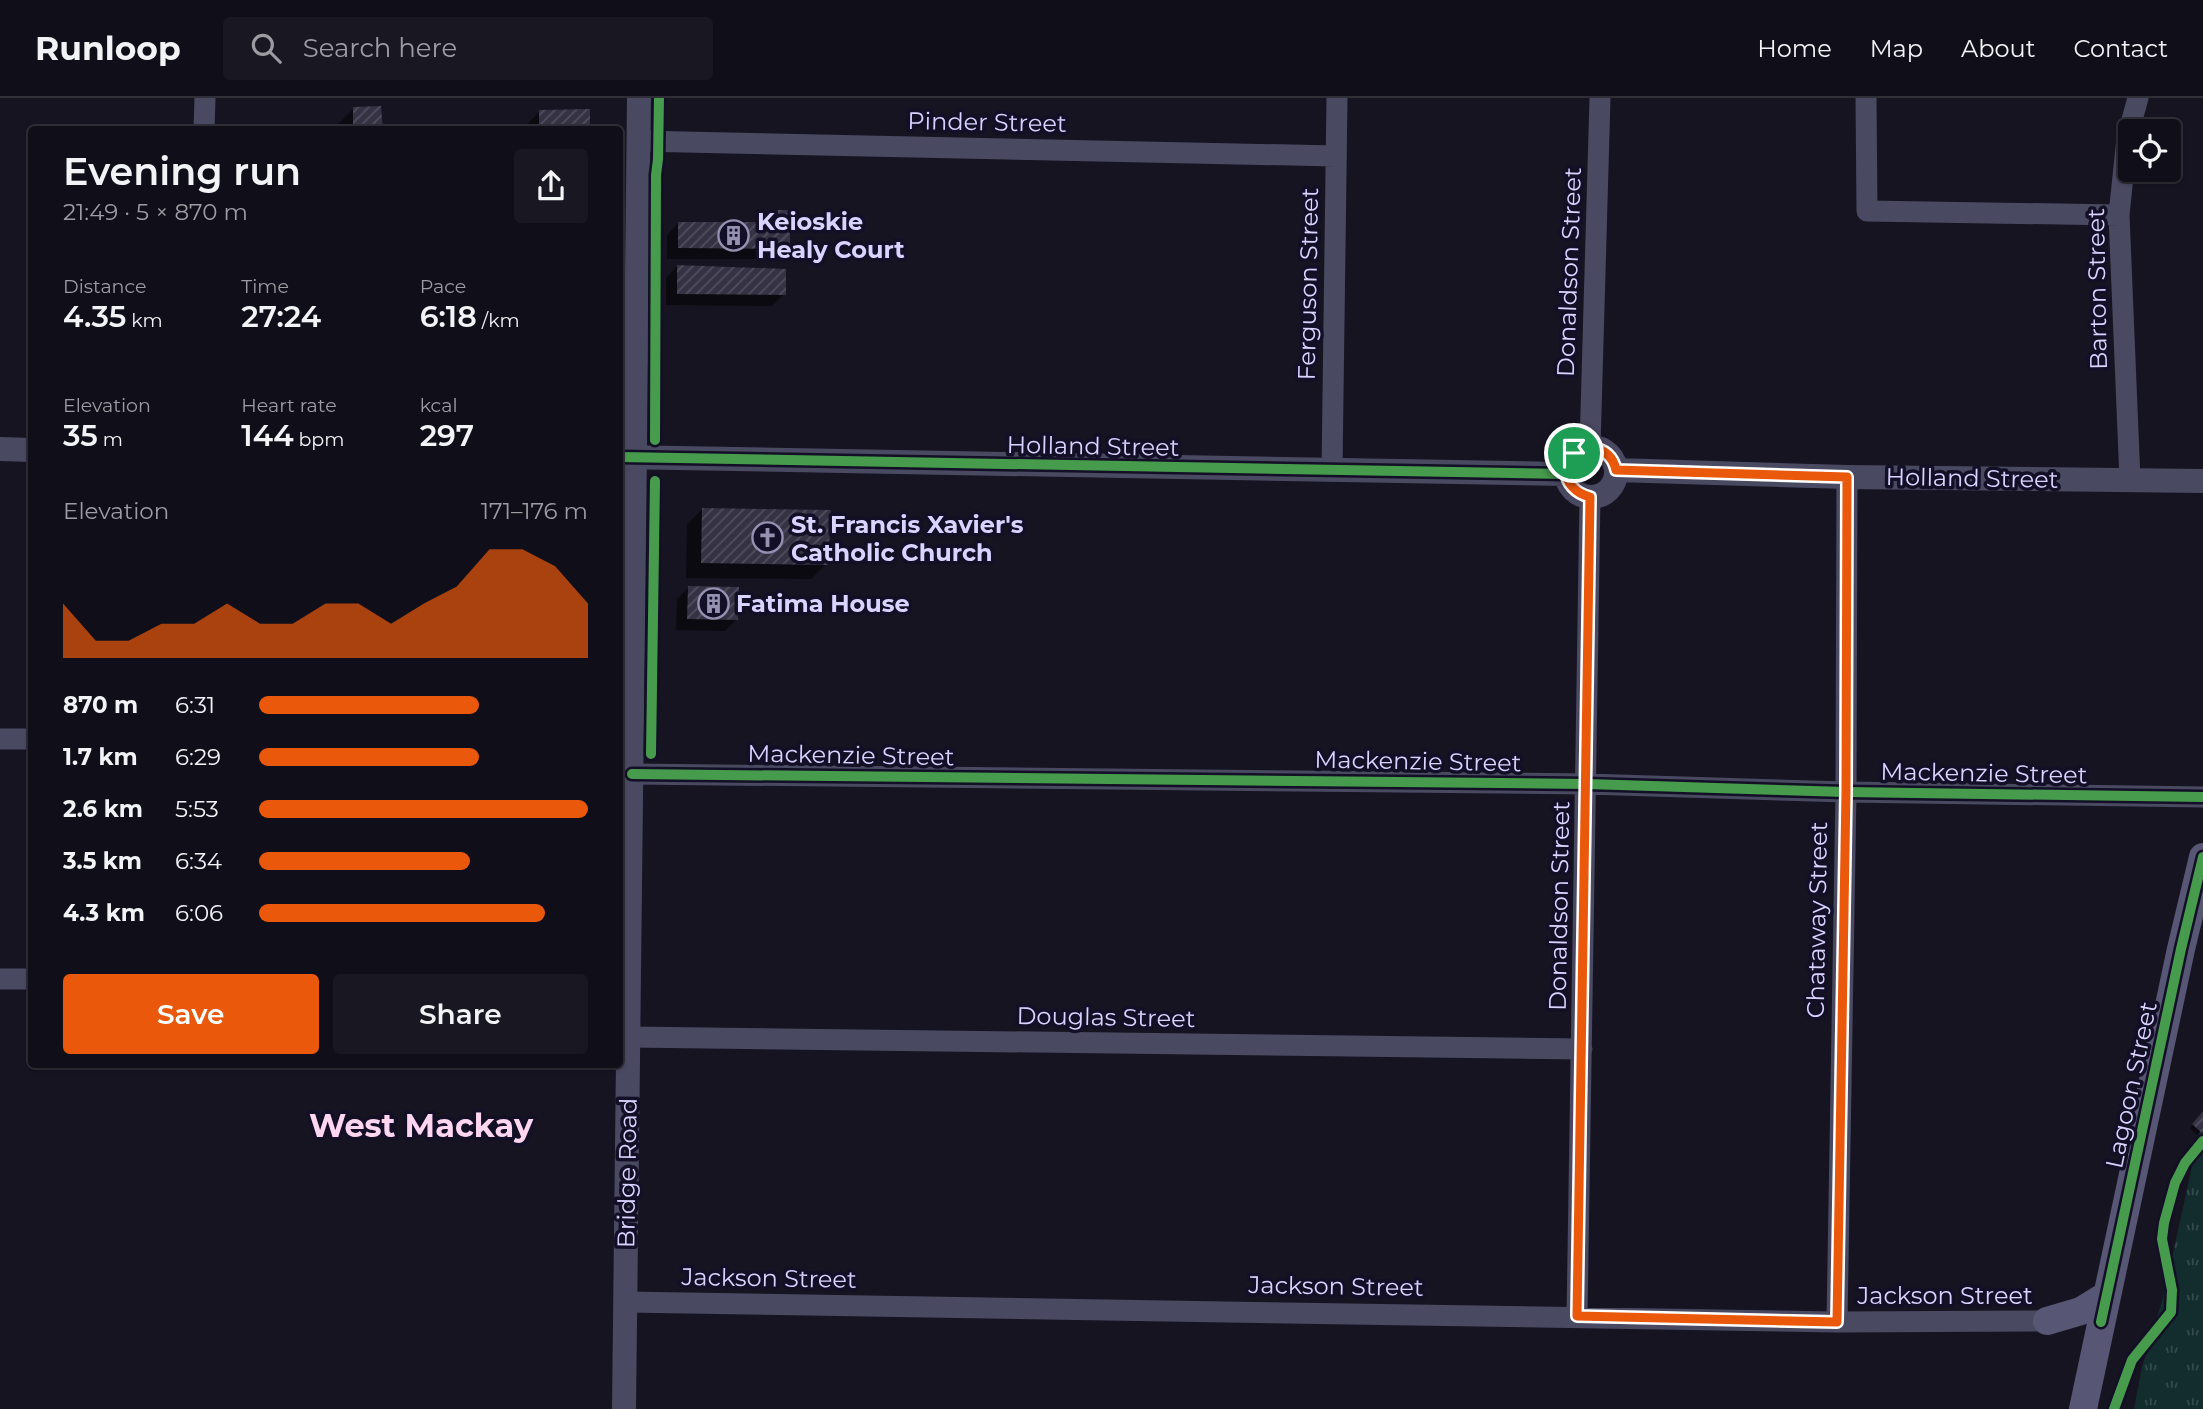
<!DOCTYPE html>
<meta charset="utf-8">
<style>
:root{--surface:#100f19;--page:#191822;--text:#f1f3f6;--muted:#9c9ca2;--line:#302f38;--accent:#ea580c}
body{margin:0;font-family:Montserrat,sans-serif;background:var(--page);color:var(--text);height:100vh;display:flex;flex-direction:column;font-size:26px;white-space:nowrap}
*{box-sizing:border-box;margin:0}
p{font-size:23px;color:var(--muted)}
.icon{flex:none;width:38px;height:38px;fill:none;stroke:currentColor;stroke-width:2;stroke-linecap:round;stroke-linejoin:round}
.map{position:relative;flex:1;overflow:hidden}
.drawer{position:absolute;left:28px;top:28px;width:595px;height:942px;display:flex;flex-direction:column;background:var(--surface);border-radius:7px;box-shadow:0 2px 5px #0004,0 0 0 2px var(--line)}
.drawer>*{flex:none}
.buttons{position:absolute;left:2118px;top:21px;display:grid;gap:14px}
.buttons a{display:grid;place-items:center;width:63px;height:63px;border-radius:7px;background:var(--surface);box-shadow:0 2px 5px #0004,0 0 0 2px var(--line);font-size:35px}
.pin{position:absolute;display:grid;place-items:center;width:60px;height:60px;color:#fff;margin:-30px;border:4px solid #fff;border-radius:50%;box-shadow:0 2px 7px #0007}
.round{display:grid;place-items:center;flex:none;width:74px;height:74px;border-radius:7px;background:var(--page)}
.overview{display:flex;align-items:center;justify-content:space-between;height:119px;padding:0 35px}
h1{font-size:38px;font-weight:600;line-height:52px}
.stats{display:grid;grid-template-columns:repeat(3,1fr);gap:10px;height:119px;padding:7px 35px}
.stats div{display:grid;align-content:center}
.stats b{font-size:30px;font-weight:600}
.stats small{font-size:19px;font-weight:400}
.stats p{font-size:19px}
.chart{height:196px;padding:14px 35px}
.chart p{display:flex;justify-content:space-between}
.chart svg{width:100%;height:126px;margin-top:7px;fill:var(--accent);opacity:.7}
.primary-button{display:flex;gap:14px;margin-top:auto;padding:14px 35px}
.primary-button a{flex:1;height:80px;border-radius:7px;background:var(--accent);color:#fff;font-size:28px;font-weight:600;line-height:80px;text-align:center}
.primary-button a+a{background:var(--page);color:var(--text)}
ul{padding:0 35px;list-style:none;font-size:23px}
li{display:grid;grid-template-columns:112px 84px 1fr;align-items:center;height:52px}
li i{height:18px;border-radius:9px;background:var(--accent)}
header{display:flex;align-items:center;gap:42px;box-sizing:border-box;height:98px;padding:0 35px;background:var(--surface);border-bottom:2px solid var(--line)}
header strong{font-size:33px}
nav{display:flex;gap:38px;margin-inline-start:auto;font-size:24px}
.search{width:490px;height:63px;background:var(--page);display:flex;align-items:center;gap:18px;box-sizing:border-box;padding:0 24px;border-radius:7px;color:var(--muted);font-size:26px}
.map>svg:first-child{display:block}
.grass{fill:url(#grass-tufts)}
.shadow{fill:#0007}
.building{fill:url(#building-hatch)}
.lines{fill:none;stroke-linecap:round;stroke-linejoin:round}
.minor{stroke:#4a4962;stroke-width:21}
.tertiary{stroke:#4a4962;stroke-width:24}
.secondary{stroke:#575674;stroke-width:28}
.cycleway-casing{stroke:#130f26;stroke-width:15}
.cycleway{stroke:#469c4c;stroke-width:10}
.route-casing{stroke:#fff;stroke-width:14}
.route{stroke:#ea580c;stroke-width:9}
.labels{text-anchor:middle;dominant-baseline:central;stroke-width:7;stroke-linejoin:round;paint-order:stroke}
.street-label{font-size:24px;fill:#d9d4ff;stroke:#130f26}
.poi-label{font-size:24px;font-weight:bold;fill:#d9d4ff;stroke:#130f26;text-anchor:start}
.district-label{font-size:32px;font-weight:bold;fill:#ffd6f0;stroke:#130f26}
</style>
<header>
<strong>Runloop</strong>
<div class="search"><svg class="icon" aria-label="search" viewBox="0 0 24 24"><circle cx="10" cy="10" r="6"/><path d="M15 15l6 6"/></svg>Search here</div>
<nav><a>Home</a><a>Map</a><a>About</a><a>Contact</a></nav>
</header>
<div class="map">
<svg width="2203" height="1311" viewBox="0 0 2203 1311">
<defs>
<pattern id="grass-tufts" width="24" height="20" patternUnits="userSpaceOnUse" patternTransform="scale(1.75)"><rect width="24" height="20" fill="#132c2d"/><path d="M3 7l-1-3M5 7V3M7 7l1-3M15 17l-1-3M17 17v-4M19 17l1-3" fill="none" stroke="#354a4c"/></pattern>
<pattern id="building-hatch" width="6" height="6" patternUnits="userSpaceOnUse" patternTransform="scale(1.75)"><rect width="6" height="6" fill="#343243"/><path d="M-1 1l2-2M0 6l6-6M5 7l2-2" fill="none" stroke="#514f5f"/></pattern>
</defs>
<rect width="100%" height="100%" fill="#161421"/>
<path class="grass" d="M 2203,1019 L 2203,1311 L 2134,1311 L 2142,1269 L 2163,1200 Z"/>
<path class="shadow" d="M 353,11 L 381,32 L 338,32 L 338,26 Z
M 540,13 L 589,32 L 528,32 L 528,25 Z
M 772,113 L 789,150 L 777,161 L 667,161 L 667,137 L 678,125 L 760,126 Z
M 677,168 L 784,196 L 772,208 L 666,207 L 666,180 Z
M 702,411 L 826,466 L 811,481 L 686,480 L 687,427 Z
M 689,489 L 736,522 L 725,533 L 676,532 L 677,501 Z
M 2203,1015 L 2203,1031 L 2197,1037 L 2190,1030 Z"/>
<path class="building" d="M 381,8 L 383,32 L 353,32 L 353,9 Z
M 590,11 L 590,32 L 547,32 L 539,29 L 539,12 Z
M 488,28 L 523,28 L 523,32 L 488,32 Z
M 771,112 L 790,112 L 790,151 L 678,150 L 678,124 L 771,124 Z
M 677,167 L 786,171 L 786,197 L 677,196 Z
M 702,410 L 831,412 L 828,467 L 701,465 Z
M 688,488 L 739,489 L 738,522 L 687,521 Z
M 2203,1013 L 2203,1033 L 2202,1035 L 2192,1026 Z"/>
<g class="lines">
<path class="minor" d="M 1866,0 L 1867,113 L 2119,117
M 204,32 L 205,0
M 638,43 L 1335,58
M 1590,349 L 1600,0
M 1332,373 L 1337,0
M 2130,382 L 2119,117 L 2127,40 L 2138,0
M 0,641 L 32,641
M 632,676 L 1587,686 L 1846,694 L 2203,699
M 0,881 L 32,881
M 629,939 L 1582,951
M 625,1204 L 1837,1224 L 2047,1223
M 1577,1218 L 1590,399
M 1837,1224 L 1846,694 L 1847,379"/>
<path class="tertiary" d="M1566 374a25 25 0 1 1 50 0a25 25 0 1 1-50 0Z
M 0,351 L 32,352
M 620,359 L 1566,376
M 1616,372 L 1847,379 L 2203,383
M 624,1311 L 639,0"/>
<path class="secondary" d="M 2047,1223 L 2081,1213 L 2107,1197
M 2083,1311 L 2181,851 L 2203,759"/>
<defs>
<path id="cycleway" d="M 655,342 L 656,77 L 658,61 L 659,0
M 620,359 L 1566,376
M 651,656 L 655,383
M 632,676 L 1587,686 L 1846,694 L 2203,699
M 2101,1224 L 2181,851 L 2203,759
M 2114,1311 L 2132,1262 L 2171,1214 L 2172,1192 L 2162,1141 L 2164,1125 L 2175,1085 L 2185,1065 L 2203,1043"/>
</defs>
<use href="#cycleway" class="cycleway-casing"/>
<use href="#cycleway" class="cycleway"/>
</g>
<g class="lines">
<defs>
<path id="route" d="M 1590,349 C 1604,351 1613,358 1616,372 L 1847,379 L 1846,694 L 1837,1224 L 1577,1218 L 1590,399 C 1559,391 1557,356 1590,349 Z"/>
</defs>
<use href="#route" class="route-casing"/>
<use href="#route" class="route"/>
</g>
<defs>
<symbol id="building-ring" viewBox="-11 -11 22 22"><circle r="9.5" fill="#130f26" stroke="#9591b1" stroke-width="1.5"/><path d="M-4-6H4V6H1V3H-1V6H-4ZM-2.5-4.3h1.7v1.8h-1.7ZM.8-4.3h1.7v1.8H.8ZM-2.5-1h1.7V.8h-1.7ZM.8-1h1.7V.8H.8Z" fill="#9591b1"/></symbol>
<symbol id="church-ring" viewBox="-11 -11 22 22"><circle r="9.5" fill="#130f26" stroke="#9591b1" stroke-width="1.5"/><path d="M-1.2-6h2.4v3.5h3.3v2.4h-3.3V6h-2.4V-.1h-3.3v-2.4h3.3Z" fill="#9591b1"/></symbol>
</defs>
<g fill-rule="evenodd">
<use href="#building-ring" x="716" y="120" width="35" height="35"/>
<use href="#church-ring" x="750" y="422" width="35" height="35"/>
<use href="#building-ring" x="696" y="488" width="35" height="35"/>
</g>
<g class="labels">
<g class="street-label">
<text transform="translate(987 24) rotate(1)">Pinder Street</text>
<text transform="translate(1569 174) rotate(-88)">Donaldson Street</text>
<text transform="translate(1308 186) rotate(-89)">Ferguson Street</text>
<text transform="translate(2097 191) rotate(-91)">Barton Street</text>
<text transform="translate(1093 348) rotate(1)">Holland Street</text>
<text transform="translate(1972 380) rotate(1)">Holland Street</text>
<text transform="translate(851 657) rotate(1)">Mackenzie Street</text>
<text transform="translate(1418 663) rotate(1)">Mackenzie Street</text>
<text transform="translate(1984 675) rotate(1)">Mackenzie Street</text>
<text transform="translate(1559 808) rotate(-89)">Donaldson Street</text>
<text transform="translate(1817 822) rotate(-89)">Chataway Street</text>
<text transform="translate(1106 919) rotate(1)">Douglas Street</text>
<text transform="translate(2131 987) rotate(-78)">Lagoon Street</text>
<text transform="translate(627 1075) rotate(-89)">Bridge Road</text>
<text transform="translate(769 1180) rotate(1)">Jackson Street</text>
<text transform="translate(1336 1188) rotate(1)">Jackson Street</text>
<text x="1945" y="1197">Jackson Street</text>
</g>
<g class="poi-label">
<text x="757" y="123">Keioskie<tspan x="757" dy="28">Healy Court</tspan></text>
<text x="791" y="426">St. Francis Xavier's<tspan x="791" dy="28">Catholic Church</tspan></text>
<text x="736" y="505">Fatima House</text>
</g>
<g class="district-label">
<text x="421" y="1027">West Mackay</text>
</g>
</g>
</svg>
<div class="buttons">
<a><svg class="icon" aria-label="locate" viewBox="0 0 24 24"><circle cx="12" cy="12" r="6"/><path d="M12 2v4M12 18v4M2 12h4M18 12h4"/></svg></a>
</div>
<div class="pin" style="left:1574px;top:355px;background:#1e9e55"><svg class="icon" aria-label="arrive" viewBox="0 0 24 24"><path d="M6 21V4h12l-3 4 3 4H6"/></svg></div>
<section class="drawer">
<div class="overview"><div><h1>Evening run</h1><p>21:49 · 5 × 870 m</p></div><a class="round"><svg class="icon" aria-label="share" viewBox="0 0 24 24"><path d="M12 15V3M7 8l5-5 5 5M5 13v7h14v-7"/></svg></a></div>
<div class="stats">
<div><p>Distance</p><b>4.35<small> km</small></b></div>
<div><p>Time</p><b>27:24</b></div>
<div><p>Pace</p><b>6:18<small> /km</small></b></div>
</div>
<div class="stats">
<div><p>Elevation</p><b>35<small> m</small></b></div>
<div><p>Heart rate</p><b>144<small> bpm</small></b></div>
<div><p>kcal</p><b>297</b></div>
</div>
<div class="chart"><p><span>Elevation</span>171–176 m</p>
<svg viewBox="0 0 160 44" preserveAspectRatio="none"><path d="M0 44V25L10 38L20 38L30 32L40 32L50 25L60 32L70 32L80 25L90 25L100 32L110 25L120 19L130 6L140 6L150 12L160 25V44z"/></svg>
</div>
<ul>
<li><b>870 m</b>6:31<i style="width:67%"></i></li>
<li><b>1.7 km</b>6:29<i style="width:67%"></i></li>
<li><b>2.6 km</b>5:53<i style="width:100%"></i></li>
<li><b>3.5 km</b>6:34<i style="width:64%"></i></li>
<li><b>4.3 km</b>6:06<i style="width:87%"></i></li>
</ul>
<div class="primary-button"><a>Save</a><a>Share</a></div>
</section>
</div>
